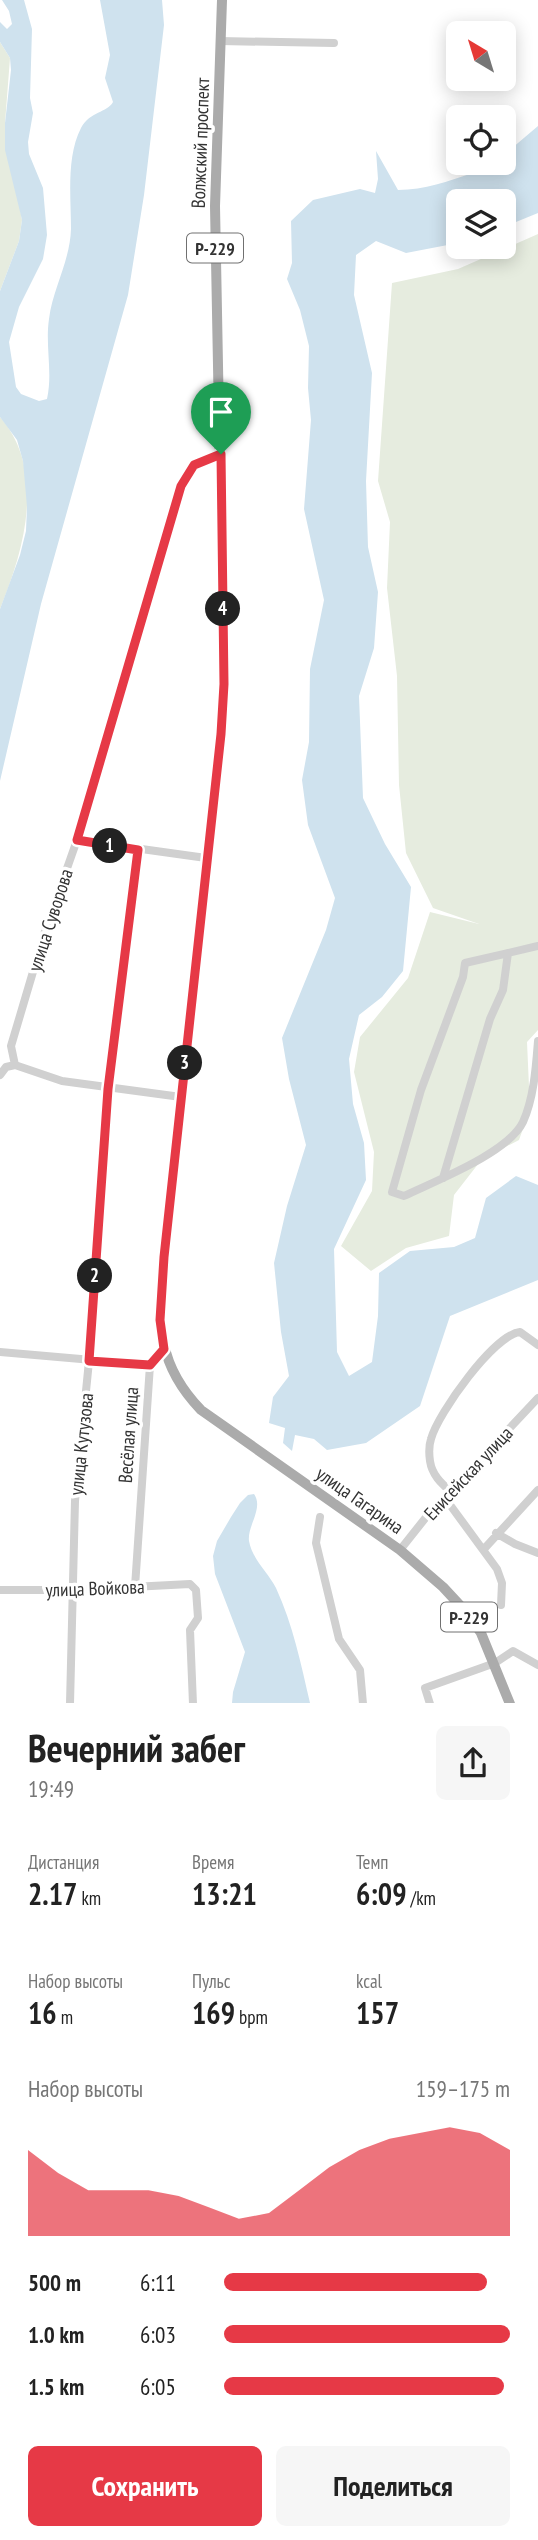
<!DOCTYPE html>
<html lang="ru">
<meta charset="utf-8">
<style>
:root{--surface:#fff;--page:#f6f6f6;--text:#222;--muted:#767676;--accent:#e63946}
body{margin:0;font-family:"PT Sans Narrow",sans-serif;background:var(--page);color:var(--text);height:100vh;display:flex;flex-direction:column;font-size:26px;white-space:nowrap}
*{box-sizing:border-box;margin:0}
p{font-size:23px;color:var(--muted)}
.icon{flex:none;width:38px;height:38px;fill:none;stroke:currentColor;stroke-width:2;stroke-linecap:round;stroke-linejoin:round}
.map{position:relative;height:1703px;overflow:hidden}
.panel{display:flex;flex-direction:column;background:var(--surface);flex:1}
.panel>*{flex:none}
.needle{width:46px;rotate:322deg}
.controls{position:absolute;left:446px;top:21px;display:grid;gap:14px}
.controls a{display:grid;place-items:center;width:70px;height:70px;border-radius:10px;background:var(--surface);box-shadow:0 4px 18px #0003;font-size:35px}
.pin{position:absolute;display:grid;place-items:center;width:60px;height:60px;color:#fff;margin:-72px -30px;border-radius:50% 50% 50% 0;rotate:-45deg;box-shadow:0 0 7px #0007}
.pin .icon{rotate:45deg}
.km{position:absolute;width:35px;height:35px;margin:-18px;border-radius:50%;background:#222;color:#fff;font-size:19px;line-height:35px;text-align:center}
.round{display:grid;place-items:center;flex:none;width:74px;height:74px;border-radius:10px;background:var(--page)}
.head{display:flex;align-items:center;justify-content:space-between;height:119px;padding:0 28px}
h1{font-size:38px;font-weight:700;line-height:52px}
.stats{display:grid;grid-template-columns:repeat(3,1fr);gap:10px;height:119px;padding:7px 28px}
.stats div{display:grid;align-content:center}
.stats b{font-size:30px;font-weight:700}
.stats small{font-size:19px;font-weight:400}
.stats p{font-size:19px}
.chart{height:196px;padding:14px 28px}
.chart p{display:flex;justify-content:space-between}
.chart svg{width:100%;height:126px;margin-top:7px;fill:var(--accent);opacity:.7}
.cta{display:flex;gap:14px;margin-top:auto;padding:14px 28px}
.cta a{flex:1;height:80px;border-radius:10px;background:var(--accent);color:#fff;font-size:28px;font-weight:700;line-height:80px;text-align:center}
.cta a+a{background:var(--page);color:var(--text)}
ul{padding:0 28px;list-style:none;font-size:23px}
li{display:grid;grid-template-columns:112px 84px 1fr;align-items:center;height:52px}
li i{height:18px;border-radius:9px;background:var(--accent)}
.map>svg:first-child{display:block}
.green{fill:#e6ecdf}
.water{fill:#cfe2ee}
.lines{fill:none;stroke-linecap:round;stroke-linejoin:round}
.minor{stroke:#d0d0d0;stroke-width:8}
.major{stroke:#ababab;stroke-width:10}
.route-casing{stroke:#fff;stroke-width:14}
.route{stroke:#e63946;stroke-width:9}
.labels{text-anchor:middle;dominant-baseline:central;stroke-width:7;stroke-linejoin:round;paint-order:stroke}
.shield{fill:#fff;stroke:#707070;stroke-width:2}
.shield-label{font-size:18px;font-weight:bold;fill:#333}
.street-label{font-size:19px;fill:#333;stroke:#fff}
</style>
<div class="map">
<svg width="538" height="1704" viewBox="0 0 538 1704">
<rect width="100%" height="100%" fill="#fff"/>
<path class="green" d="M 0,42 L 10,58 L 5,123 L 22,220 L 19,241 L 0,291 Z
M 538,234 L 538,1030 L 527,1042 L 530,1109 L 519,1140 L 482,1159 L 454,1195 L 449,1236 L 406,1248 L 371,1271 L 341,1246 L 372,1191 L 374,1152 L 354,1072 L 360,1037 L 408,978 L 430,912 L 479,924 L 433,908 L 406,853 L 399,785 L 397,676 L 387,588 L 390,522 L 378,481 L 392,283 L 458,269 Z
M 0,417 C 47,471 24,550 0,609 Z"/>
<path class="water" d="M 2,0 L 24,0 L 32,29 L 30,98 L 33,113 L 28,142 L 29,154 L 43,188 L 47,235 L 43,259 L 19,307 L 9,342 L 16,387 L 21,394 L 39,401 L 47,399 C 53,372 45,346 49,319 C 53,288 70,261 71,229 C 71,198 66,157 81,128 C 90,111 107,113 113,102 L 105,78 L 110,55 L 100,0 L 162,0 L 164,25 L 144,195 L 128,295 L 41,604 L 0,781 L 0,609 L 20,555 L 26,531 L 27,507 L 23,461 L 17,440 L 0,417 L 0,291 L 19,241 L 22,220 L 5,150 L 5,123 L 11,70 L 10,58 L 0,42 L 0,22 L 7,29 L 12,24 L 9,11 Z
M 538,126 L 538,213 L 504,227 L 504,201 L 458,201 L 458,243 L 406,253 L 376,241 L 356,255 L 354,295 L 372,373 L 366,481 L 368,547 L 378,592 L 374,648 L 359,696 L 363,798 L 385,844 L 411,887 L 403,971 L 382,997 L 359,1015 L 349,1059 L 353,1104 L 364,1143 L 366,1180 L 334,1249 L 337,1352 L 349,1376 L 372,1362 L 378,1316 L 379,1273 L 410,1251 L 454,1247 L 475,1238 L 486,1198 L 516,1176 L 538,1185 L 538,1280 L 450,1316 L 420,1406 L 366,1443 L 327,1450 L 314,1439 L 295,1435 L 292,1451 L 283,1443 L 285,1428 L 269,1423 L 273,1397 L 289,1376 L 281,1332 L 274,1263 L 287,1206 L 306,1145 L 289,1079 L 282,1038 L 326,930 L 335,898 L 308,825 L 302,780 L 309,742 L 310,669 L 324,600 L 304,509 L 311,420 L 308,388 L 309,346 L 300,310 L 287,279 L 292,263 L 291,221 L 313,200 L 360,189 L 375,193 L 378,179 L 376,151 L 398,190 C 425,190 448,181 473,173 C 485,169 491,163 504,163 L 504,155 Z
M 254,1494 C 264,1508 247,1526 249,1541 C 252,1559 268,1572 276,1588 C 293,1625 301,1664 310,1703 L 232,1703 L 233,1692 L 245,1652 L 215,1574 L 213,1556 L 217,1541 L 231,1517 L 240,1503 L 248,1495 Z"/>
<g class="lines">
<path class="minor" d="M 220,41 L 334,43
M 77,840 L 206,858
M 538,946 L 465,963 L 463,977 L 421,1090 L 392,1192 L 404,1196 C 435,1181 508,1153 523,1122 C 534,1098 536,1066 538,1041
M 15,1065 L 11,1046 L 46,928 L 77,840 L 181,486 L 194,465 L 221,454
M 15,1065 L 62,1081 L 181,1097
M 0,1075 L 6,1067 L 15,1065
M 443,1178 L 490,1019 L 503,990 L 508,953
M 0,1352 L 150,1365
M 451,1492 C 441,1483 432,1475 430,1461 C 429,1454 429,1445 431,1439 C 438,1413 494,1335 520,1332 L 538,1345
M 445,1498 L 497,1569 L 502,1583 L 501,1605
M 320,1517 L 316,1543 L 339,1639 L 360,1670 L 363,1704
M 496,1533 L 515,1544 L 538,1553
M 484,1549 L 538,1490
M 400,1550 L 427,1516 L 538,1398
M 135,1587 L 150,1365 L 164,1349
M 0,1590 L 74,1590 L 190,1584 L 196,1590 L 198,1618 L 190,1630 L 193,1704
M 70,1704 L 75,1501 L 89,1361 L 108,1089 L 138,851
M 430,1704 L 425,1688 L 495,1663 L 513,1651 L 538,1665"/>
<path class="major" d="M 222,0 L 215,206 L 224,684 L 221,734 L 164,1257 C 160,1320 153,1360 201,1410 L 400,1550 L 443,1587 L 468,1614 L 481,1633 L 510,1704"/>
</g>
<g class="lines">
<defs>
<path id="route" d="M 221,454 L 224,684 L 221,734 L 164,1257 L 160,1320 L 164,1349 L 150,1365 L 89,1361 L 108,1089 L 138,850 L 77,840 L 181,486 L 194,465 Z"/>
</defs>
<use href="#route" class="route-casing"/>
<use href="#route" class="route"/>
</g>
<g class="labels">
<g class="shield">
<rect x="187" y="233.5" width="56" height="29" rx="5"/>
<rect x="441" y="1602.5" width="56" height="29" rx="5"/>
</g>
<g class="shield-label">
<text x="215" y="248">Р-229</text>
<text x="469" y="1617">Р-229</text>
</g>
<g class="street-label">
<text transform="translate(200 143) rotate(-88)">Волжский проспект</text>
<text transform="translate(50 920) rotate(-72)">улица Суворова</text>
<text transform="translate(128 1435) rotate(-86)">Весёлая улица</text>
<text transform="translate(81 1444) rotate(-84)">улица Кутузова</text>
<text transform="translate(468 1473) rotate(-47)">Енисейская улица</text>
<text transform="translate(360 1500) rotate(35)">улица Гагарина</text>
<text transform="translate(95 1588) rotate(-2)">улица Войкова</text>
</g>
</g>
</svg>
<div class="controls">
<a><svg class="needle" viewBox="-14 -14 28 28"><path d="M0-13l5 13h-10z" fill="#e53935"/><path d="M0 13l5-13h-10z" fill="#767676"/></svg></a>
<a><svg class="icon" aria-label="locate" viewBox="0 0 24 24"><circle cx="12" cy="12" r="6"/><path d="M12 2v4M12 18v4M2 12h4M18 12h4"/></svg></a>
<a><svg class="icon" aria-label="layers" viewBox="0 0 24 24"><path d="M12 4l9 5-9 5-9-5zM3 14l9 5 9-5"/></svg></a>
</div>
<div class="pin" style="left:221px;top:454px;background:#1e9e55"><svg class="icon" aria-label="arrive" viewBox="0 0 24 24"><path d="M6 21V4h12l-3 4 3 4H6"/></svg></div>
<b class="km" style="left:110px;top:846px">1</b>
<b class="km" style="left:95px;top:1276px">2</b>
<b class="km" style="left:185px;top:1063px">3</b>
<b class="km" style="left:223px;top:609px">4</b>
</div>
<section class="panel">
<div class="head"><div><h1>Вечерний забег</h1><p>19:49</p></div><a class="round"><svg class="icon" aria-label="share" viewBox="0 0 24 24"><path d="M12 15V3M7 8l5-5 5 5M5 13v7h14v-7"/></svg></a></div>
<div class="stats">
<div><p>Дистанция</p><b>2.17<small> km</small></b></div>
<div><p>Время</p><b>13:21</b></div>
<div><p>Темп</p><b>6:09<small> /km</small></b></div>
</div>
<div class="stats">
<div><p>Набор высоты</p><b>16<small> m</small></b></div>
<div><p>Пульс</p><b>169<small> bpm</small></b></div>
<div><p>kcal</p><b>157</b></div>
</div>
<div class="chart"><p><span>Набор высоты</span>159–175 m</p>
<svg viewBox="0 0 160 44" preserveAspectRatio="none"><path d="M0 44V14L10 22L20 28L30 28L40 28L50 30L60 34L70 38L80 36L90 28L100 20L110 14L120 10L130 8L140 6L150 8L160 14V44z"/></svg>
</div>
<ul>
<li><b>500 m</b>6:11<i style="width:92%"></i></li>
<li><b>1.0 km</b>6:03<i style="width:100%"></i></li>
<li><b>1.5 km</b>6:05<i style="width:98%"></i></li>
</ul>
<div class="cta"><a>Сохранить</a><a>Поделиться</a></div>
</section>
